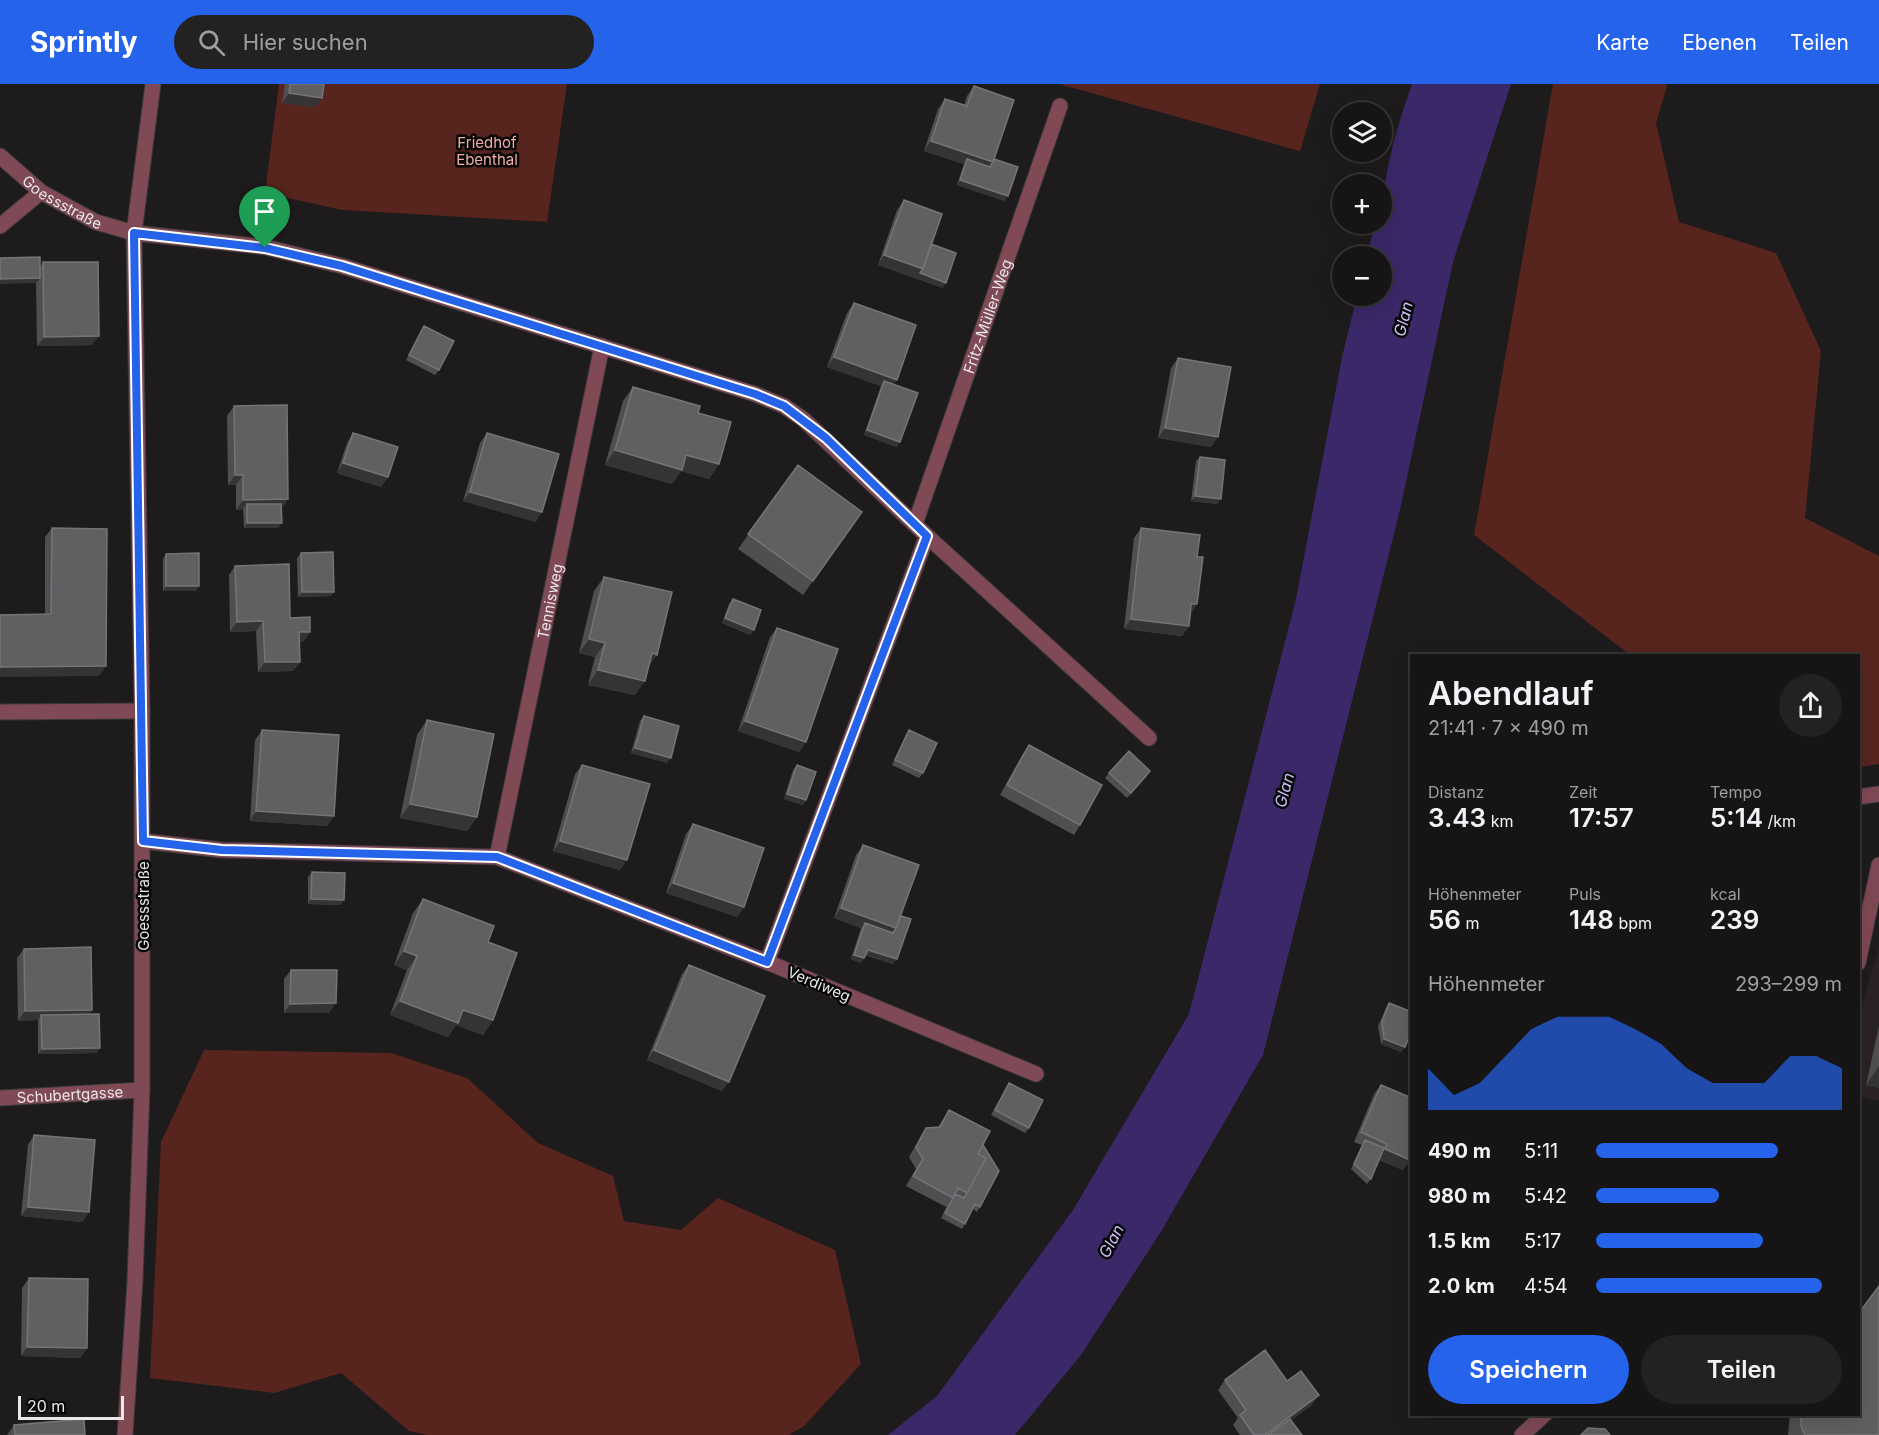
<!DOCTYPE html>
<html lang="de">
<meta charset="utf-8">
<style>
:root{--surface:#161415;--page:#232122;--text:#f1f3f6;--muted:#9e9ea0;--line:#353334;--accent:#2563eb}
body{margin:0;font-family:Inter,sans-serif;background:var(--page);color:var(--text);height:100vh;display:flex;flex-direction:column;font-size:22px;white-space:nowrap}
*{box-sizing:border-box;margin:0}
p{font-size:20px;color:var(--muted)}
.icon{flex:none;width:33px;height:33px;fill:none;stroke:currentColor;stroke-width:2;stroke-linecap:round;stroke-linejoin:round}
.map{position:relative;flex:1;overflow:hidden}
.panel{position:absolute;left:1410px;top:570px;width:450px;height:762px;display:flex;flex-direction:column;background:var(--surface);border-radius:0px;box-shadow:0 6px 24px #0002,0 0 0 2px var(--line)}
.panel>*{flex:none}
.tools{position:absolute;left:1332px;top:18px;display:grid;gap:12px}
.tools a{display:grid;place-items:center;width:60px;height:60px;border-radius:50%;background:var(--surface);box-shadow:0 6px 24px #0002,0 0 0 2px var(--line);font-size:30px}
.scale{position:absolute;left:18px;bottom:15px;width:106px;box-sizing:border-box;padding-left:6px;border:3px solid #e9e7e8;border-top:0;font-size:16px;line-height:21px;white-space:nowrap;color:#e9e7e8;-webkit-text-stroke:4px #070607;paint-order:stroke}
.pin{position:absolute;display:grid;place-items:center;width:51px;height:51px;color:#fff;margin:-62px -26px;border-radius:50% 50% 50% 0;rotate:-45deg;box-shadow:0 0 6px #0007}
.pin .icon{rotate:45deg}
.round{display:grid;place-items:center;flex:none;width:63px;height:63px;border-radius:32px;background:var(--page)}
.headline{display:flex;align-items:center;justify-content:space-between;height:102px;padding:0 18px}
h1{font-size:33px;font-weight:600;line-height:45px}
.figures{display:grid;grid-template-columns:repeat(3,1fr);gap:9px;height:102px;padding:6px 18px}
.figures div{display:grid;align-content:center}
.figures b{font-size:26px;font-weight:600}
.figures small{font-size:16px;font-weight:400}
.figures p{font-size:16px}
.chart{height:168px;padding:12px 18px}
.chart p{display:flex;justify-content:space-between}
.chart svg{width:100%;height:108px;margin-top:6px;fill:var(--accent);opacity:.7}
.cta{display:flex;gap:12px;margin-top:auto;padding:12px 18px}
.cta a{flex:1;height:69px;border-radius:36px;background:var(--accent);color:#fff;font-size:24px;font-weight:600;line-height:69px;text-align:center}
.cta a+a{background:var(--page);color:var(--text)}
ul{padding:0 18px;list-style:none;font-size:20px}
li{display:grid;grid-template-columns:96px 72px 1fr;align-items:center;height:45px}
li i{height:15px;border-radius:8px;background:var(--accent)}
header{display:flex;align-items:center;gap:36px;box-sizing:border-box;height:84px;padding:0 30px;background:var(--accent);color:#fff}
header strong{font-size:28px}
nav{display:flex;gap:33px;margin-inline-start:auto;font-size:21px}
.search{width:420px;height:54px;background:var(--page);display:flex;align-items:center;gap:15px;box-sizing:border-box;padding:0 21px;border-radius:33px;color:var(--muted);font-size:22px}
.map>svg:first-child{display:block}
.built{fill:#2b2227}
.green{fill:#57251e}
.water{fill:#3b2868}
.lines{fill:none;stroke-linecap:round;stroke-linejoin:round}
.minor-casing{stroke:#3a3839;stroke-width:17}
.minor{stroke:#7f4955;stroke-width:15}
.wall{fill:#504e51}
.shaded-wall{fill:#353335}
.building{fill:#615f62;stroke:#767477;stroke-width:1.5}
.route-casing{stroke:#fff;stroke-width:12}
.route{stroke:#2563eb;stroke-width:8}
.labels{text-anchor:middle;dominant-baseline:central;stroke-width:5;stroke-linejoin:round;paint-order:stroke}
.park-label{font-size:15px;fill:#f2aea3;stroke:#070607}
.street-label{font-size:15px;fill:#e9e7e8;stroke:#070607}
.water-label{font-size:16px;font-style:italic;fill:#cbbffa;stroke:#070607}
</style>
<header>
<strong>Sprintly</strong>
<div class="search"><svg class="icon" aria-label="search" viewBox="0 0 24 24"><circle cx="10" cy="10" r="6"/><path d="M15 15l6 6"/></svg>Hier suchen</div>
<nav><a>Karte</a><a>Ebenen</a><a>Teilen</a></nav>
</header>
<div class="map">
<svg width="1879" height="1351" viewBox="0 0 1879 1351">
<rect width="100%" height="100%" fill="#1e1b1c"/>
<path class="built" d="M 1879,864 L 1879,1017 L 1859,1013 L 1859,930 Z"/>
<path class="green" d="M 279,0 L 567,0 L 547,138 L 342,126 L 265,109 Z
M 1059,0 L 1320,0 L 1300,67 Z
M 1553,0 L 1665,0 L 1667,2 L 1656,39 L 1679,138 L 1776,169 L 1821,267 L 1805,434 L 1879,472 L 1879,680 L 1859,683 L 1858,572 L 1630,571 L 1474,451 Z
M 204,966 L 391,969 L 467,994 L 538,1059 L 613,1092 L 624,1137 L 681,1146 L 718,1114 L 835,1166 L 861,1280 L 804,1342 L 789,1351 L 428,1351 L 409,1347 L 341,1289 L 274,1309 L 150,1294 L 161,1058 Z"/>
<path class="water" d="M 1412,0 L 1511,0 L 1453,178 L 1400,426 L 1263,971 L 1162,1146 L 1081,1271 L 1015,1351 L 888,1351 L 937,1312 L 1073,1126 L 1189,930 L 1296,515 L 1342,273 L 1357,212 L 1382,212 L 1382,172 L 1367,172 L 1375,140 L 1382,140 C 1382,92 1396,45 1412,0 Z"/>
<g class="lines">
<defs>
<g id="minor">
<path id="s1" d="M 0,72 L 41,108 L 96,138 L 134,149 L 265,163 L 342,182 L 755,310 L 784,322 L 803,335 L 927,452"/>
<path d="M 0,142 L 41,108"/>
<path id="s2" d="M 915,440 L 1060,22"/>
<path d="M 0,628 L 142,627"/>
<path d="M 1858,713 L 1879,710"/>
<path d="M 143,757 L 222,766 L 497,773 L 767,878"/>
<path id="s3" d="M 497,773 L 602,262"/>
<path d="M 1858,879 L 1879,781"/>
<path d="M 1036,990 L 767,878 L 927,452 L 1149,654"/>
<path id="s4" d="M 0,1014 L 142,1006"/>
<path d="M 125,1351 L 135,1197 L 142,1006 L 142,627 L 134,149 L 153,0"/>
<path d="M 1522,1351 L 1545,1330"/>
</g>
</defs>
<use href="#minor" class="minor-casing"/>
<use href="#minor" class="minor"/>
</g>
<path class="wall" d="M 285,0 L 324,0 L 315,23 L 282,19 Z
M 974,2 L 994,75 L 1005,117 L 957,101 L 964,80 L 924,67 L 938,25 L 945,15 L 964,21 L 967,12 Z
M 904,116 L 931,160 L 943,204 L 878,181 L 897,126 Z
M 43,178 L 92,261 L 37,262 L 36,199 L 40,183 Z
M 854,219 L 893,301 L 897,363 L 864,351 L 881,302 L 827,283 L 847,229 Z
M 424,242 L 439,286 L 435,291 L 406,276 Z
M 1178,274 L 1211,363 L 1158,354 L 1171,284 Z
M 633,303 L 698,329 L 719,380 L 709,395 L 681,387 L 672,400 L 605,381 L 623,317 Z
M 234,322 L 281,425 L 278,444 L 244,444 L 243,425 L 236,426 L 236,401 L 228,401 L 227,332 Z
M 353,349 L 388,393 L 381,403 L 337,389 L 347,359 Z
M 487,349 L 536,438 L 463,417 L 480,359 Z
M 1200,373 L 1217,420 L 1191,417 L 1196,377 Z
M 798,381 L 862,428 L 803,511 L 738,465 Z
M 52,444 L 99,592 L 45,530 L 45,453 Z
M 1141,444 L 1197,473 L 1197,520 L 1191,530 L 1189,542 L 1182,552 L 1124,545 L 1134,454 Z
M 301,469 L 331,512 L 298,513 L 297,474 Z
M 166,470 L 196,507 L 163,507 L 163,475 Z
M 235,482 L 290,534 L 310,548 L 304,557 L 299,558 L 300,578 L 293,587 L 258,588 L 256,547 L 230,548 L 229,491 Z
M 604,493 L 648,584 L 635,611 L 588,601 L 595,573 L 579,569 L 594,507 Z
M 733,515 L 750,551 L 722,539 L 729,520 Z
M 777,544 L 806,658 L 799,668 L 738,647 L 770,553 Z
M 644,632 L 667,679 L 631,669 L 640,637 Z
M 427,636 L 477,733 L 467,747 L 400,734 L 417,651 Z
M 262,646 L 334,732 L 327,742 L 250,737 L 255,656 Z
M 909,646 L 923,689 L 919,694 L 892,681 L 906,651 Z
M 1029,661 L 1080,741 L 1074,751 L 1000,711 L 1022,671 Z
M 582,681 L 620,786 L 553,767 L 575,690 Z
M 797,681 L 806,716 L 803,721 L 784,715 L 793,686 Z
M 1109,689 L 1147,692 L 1127,714 L 1105,694 Z
M 693,740 L 744,823 L 737,833 L 666,809 L 686,750 Z
M 863,761 L 901,832 L 893,880 L 865,871 L 861,879 L 851,875 L 861,844 L 834,834 L 856,771 Z
M 312,788 L 341,821 L 308,820 L 308,793 Z
M 423,815 L 488,858 L 493,936 L 483,951 L 456,941 L 448,953 L 390,931 L 407,886 L 394,881 L 413,829 Z
M 24,865 L 92,926 L 89,930 L 100,964 L 96,969 L 38,970 L 38,936 L 18,937 L 17,874 Z
M 689,881 L 722,1007 L 647,976 L 682,890 Z
M 291,886 L 329,929 L 284,929 L 284,895 Z
M 1389,919 L 1405,963 L 1401,968 L 1381,960 L 1378,942 L 1386,924 Z
M 1879,942 L 1879,1004 L 1866,1001 Z
M 1009,999 L 1029,1044 L 1025,1049 L 991,1031 Z
M 1381,1001 L 1410,1076 L 1403,1086 L 1379,1076 L 1371,1095 L 1367,1100 L 1351,1085 L 1362,1061 L 1354,1058 L 1374,1010 Z
M 949,1026 L 983,1061 L 980,1123 L 977,1128 L 973,1125 L 962,1145 L 941,1134 L 947,1122 L 946,1123 L 906,1102 L 916,1085 L 909,1073 L 920,1054 L 926,1044 L 938,1043 Z
M 34,1051 L 89,1128 L 82,1138 L 21,1132 L 28,1061 Z
M 29,1194 L 87,1264 L 80,1274 L 21,1272 L 22,1204 Z
M 1225,1296 L 1287,1297 L 1312,1321 L 1291,1336 L 1302,1351 L 1240,1351 L 1233,1341 L 1238,1334 L 1218,1306 Z
M 1790,1330 L 1858,1330 L 1879,1351 L 1788,1351 Z
M 14,1341 L 85,1351 L 7,1351 Z"/>
<path class="shaded-wall" d="M 289,9 L 322,14 L 315,23 L 282,19 Z
M 931,57 L 993,78 L 987,88 L 967,75 L 964,80 L 924,67 Z
M 960,96 L 1008,112 L 1005,117 L 957,101 Z
M 884,171 L 923,185 L 916,194 L 878,181 Z
M 920,189 L 946,199 L 943,204 L 916,194 Z
M 40,194 L 36,199 L 0,200 L 0,195 Z
M 99,252 L 92,261 L 37,262 L 44,253 Z
M 834,273 L 897,296 L 890,306 L 884,297 L 881,302 L 827,283 Z
M 1165,344 L 1218,353 L 1211,363 L 1158,354 Z
M 867,346 L 900,358 L 897,363 L 864,351 Z
M 615,366 L 686,371 L 719,380 L 709,395 L 681,387 L 672,400 L 605,381 Z
M 343,379 L 388,393 L 381,403 L 337,389 Z
M 235,391 L 243,391 L 236,401 L 228,401 Z
M 470,408 L 542,428 L 536,438 L 463,417 Z
M 1195,412 L 1221,415 L 1217,420 L 1191,417 Z
M 288,415 L 282,425 L 247,420 L 243,425 L 236,426 L 243,416 Z
M 247,439 L 282,439 L 278,444 L 244,444 Z
M 166,502 L 199,502 L 196,507 L 163,507 Z
M 302,508 L 334,508 L 331,512 L 298,513 Z
M 1191,520 L 1197,520 L 1191,530 Z
M 725,534 L 754,546 L 750,551 L 722,539 Z
M 1131,535 L 1189,542 L 1182,552 L 1124,545 Z
M 263,537 L 256,547 L 230,548 L 237,538 Z
M 299,548 L 310,548 L 304,557 L 292,558 Z
M 589,555 L 605,559 L 595,573 L 579,569 Z
M 652,569 L 657,571 L 647,585 Z
M 265,578 L 300,578 L 293,587 L 258,588 Z
M 106,582 L 99,592 L 0,593 L 0,583 Z
M 598,586 L 645,597 L 635,611 L 588,601 Z
M 745,637 L 806,658 L 799,668 L 738,647 Z
M 635,664 L 671,674 L 667,679 L 631,669 Z
M 787,710 L 806,716 L 803,721 L 784,715 Z
M 410,720 L 477,733 L 467,747 L 400,734 Z
M 256,727 L 334,732 L 327,742 L 250,737 Z
M 560,757 L 627,776 L 620,786 L 553,767 Z
M 673,799 L 744,823 L 737,833 L 666,809 Z
M 311,815 L 344,816 L 341,821 L 308,820 Z
M 841,824 L 896,844 L 889,854 L 865,839 L 861,844 L 834,834 Z
M 868,866 L 897,875 L 893,880 L 864,870 Z
M 404,867 L 417,872 L 407,886 L 394,881 Z
M 854,871 L 864,874 L 861,879 L 851,875 Z
M 400,917 L 463,926 L 493,936 L 483,951 L 456,941 L 448,953 L 390,931 Z
M 336,919 L 329,929 L 284,929 L 290,920 Z
M 92,926 L 86,935 L 41,931 L 38,936 L 18,937 L 25,927 Z
M 1384,955 L 1405,963 L 1401,968 L 1381,960 Z
M 100,964 L 96,969 L 38,970 L 42,965 Z
M 654,966 L 729,998 L 722,1007 L 647,976 Z
M 1879,982 L 1879,1004 L 1866,1001 Z
M 1385,1065 L 1410,1076 L 1403,1086 L 1378,1075 Z
M 28,1123 L 89,1128 L 82,1138 L 21,1132 Z
M 27,1263 L 87,1264 L 80,1274 L 21,1272 Z
M 1319,1311 L 1312,1321 L 1271,1351 L 1265,1351 Z"/>
<path class="building" d="M 290,0 L 324,0 L 322,14 L 289,9 Z
M 974,2 L 1014,16 L 993,78 L 931,57 L 945,15 L 967,22 Z
M 967,75 L 990,83 L 994,75 L 1018,83 L 1008,112 L 960,96 Z
M 904,116 L 942,130 L 923,185 L 884,171 Z
M 931,160 L 956,169 L 946,199 L 920,189 L 923,185 Z
M 40,173 L 40,194 L 0,195 L 0,174 Z
M 43,178 L 98,178 L 99,252 L 44,253 Z
M 854,219 L 916,241 L 897,296 L 834,273 Z
M 424,242 L 454,257 L 439,286 L 409,271 Z
M 1178,274 L 1231,283 L 1218,353 L 1165,344 Z
M 884,297 L 918,309 L 900,358 L 867,346 Z
M 633,303 L 700,322 L 698,329 L 731,338 L 719,380 L 686,371 L 682,386 L 615,366 Z
M 287,321 L 288,415 L 243,416 L 243,391 L 235,391 L 234,322 Z
M 353,349 L 398,363 L 388,393 L 343,379 Z
M 487,349 L 559,370 L 542,428 L 470,408 Z
M 1200,373 L 1225,376 L 1221,415 L 1195,412 Z
M 798,381 L 862,428 L 813,497 L 748,450 Z
M 247,420 L 281,420 L 282,439 L 247,439 Z
M 52,444 L 107,445 L 106,582 L 0,583 L 0,531 L 51,530 Z
M 1141,444 L 1200,451 L 1197,473 L 1203,473 L 1197,520 L 1191,520 L 1189,542 L 1131,535 Z
M 333,468 L 334,508 L 302,508 L 301,469 Z
M 199,469 L 199,502 L 166,502 L 166,470 Z
M 289,480 L 290,534 L 310,533 L 310,548 L 299,548 L 300,578 L 265,578 L 263,537 L 237,538 L 235,482 Z
M 604,493 L 672,508 L 657,571 L 652,569 L 645,597 L 598,586 L 605,559 L 589,555 Z
M 733,515 L 761,526 L 754,546 L 725,534 Z
M 777,544 L 838,565 L 806,658 L 745,637 Z
M 644,632 L 679,642 L 671,674 L 635,664 Z
M 427,636 L 494,650 L 477,733 L 410,720 Z
M 262,646 L 339,651 L 334,732 L 256,727 Z
M 909,646 L 937,659 L 923,689 L 895,676 Z
M 1029,661 L 1102,701 L 1080,741 L 1007,701 Z
M 1129,667 L 1150,687 L 1131,709 L 1109,689 Z
M 582,681 L 650,700 L 627,776 L 560,757 Z
M 797,681 L 816,688 L 806,716 L 787,710 Z
M 693,740 L 764,764 L 744,823 L 673,799 Z
M 863,761 L 919,781 L 896,844 L 841,824 Z
M 312,788 L 345,789 L 344,816 L 311,815 Z
M 423,815 L 494,842 L 488,858 L 517,869 L 493,936 L 463,926 L 458,939 L 400,917 L 417,872 L 404,867 Z
M 901,832 L 911,835 L 897,875 L 868,866 L 864,874 L 854,871 L 865,839 L 893,849 L 896,844 Z
M 91,863 L 92,926 L 25,927 L 24,865 Z
M 689,881 L 765,912 L 729,998 L 654,966 Z
M 291,886 L 337,886 L 336,919 L 290,920 Z
M 1389,919 L 1412,928 L 1412,946 L 1405,963 L 1384,955 L 1382,938 Z
M 99,930 L 100,964 L 42,965 L 41,931 Z
M 1009,999 L 1043,1016 L 1029,1044 L 995,1026 Z
M 1381,1001 L 1412,1014 L 1412,1072 L 1410,1076 L 1385,1065 L 1387,1060 L 1361,1048 Z
M 949,1026 L 990,1047 L 978,1070 L 986,1074 L 967,1109 L 958,1104 L 953,1114 L 913,1092 L 923,1075 L 916,1063 L 926,1044 L 940,1043 Z
M 34,1051 L 95,1056 L 89,1128 L 28,1123 Z
M 1365,1056 L 1384,1064 L 1371,1095 L 1354,1080 Z
M 983,1061 L 999,1087 L 980,1123 L 975,1120 L 965,1140 L 945,1129 L 955,1110 L 964,1114 L 967,1109 L 986,1074 L 978,1070 Z
M 29,1194 L 88,1195 L 87,1264 L 27,1263 Z
M 1879,1202 L 1879,1351 L 1805,1351 L 1801,1342 L 1801,1330 L 1858,1330 L 1858,1230 Z
M 1265,1266 L 1287,1297 L 1301,1287 L 1319,1311 L 1265,1351 L 1254,1351 L 1240,1331 L 1246,1326 L 1225,1296 Z
M 84,1335 L 85,1351 L 15,1351 L 14,1341 Z
M 1290,1335 L 1302,1351 L 1268,1351 Z
M 1588,1344 L 1605,1345 L 1610,1351 L 1581,1351 Z"/>
<g class="lines">
<defs>
<path id="route" d="M 134,149 L 265,164 L 342,182 L 755,310 L 784,322 L 826,354 L 927,452 L 767,878 L 497,773 L 222,766 L 143,757 Z"/>
</defs>
<use href="#route" class="route-casing"/>
<use href="#route" class="route"/>
</g>
<g class="labels">
<g class="park-label">
<text x="487" y="58">Friedhof<tspan x="487" dy="17">Ebenthal</tspan></text>
</g>
<g class="street-label">
<text stroke="none"><textPath href="#s1" startOffset="78">Goessstraße</textPath></text>
<text stroke="none"><textPath href="#s2" startOffset="220">Fritz-Müller-Weg</textPath></text>
<text stroke="none"><textPath href="#s3" startOffset="261">Tennisweg</textPath></text>
<text transform="translate(143 822) rotate(-90)">Goessstraße</text>
<text transform="translate(819 900) rotate(23)">Verdiweg</text>
<text stroke="none"><textPath href="#s4" startOffset="70">Schubertgasse</textPath></text>
</g>
<g class="water-label">
<text transform="translate(1403 235) rotate(-76)">Glan</text>
<text transform="translate(1284 706) rotate(-75)">Glan</text>
<text transform="translate(1111 1157) rotate(-62)">Glan</text>
</g>
</g>
</svg>
<div class="tools">
<a><svg class="icon" aria-label="layers" viewBox="0 0 24 24"><path d="M12 4l9 5-9 5-9-5zM3 14l9 5 9-5"/></svg></a>
<a>+</a>
<a>−</a>
</div>
<div class="scale">20 m</div>
<div class="pin" style="left:265px;top:164px;background:#1e9e55"><svg class="icon" aria-label="arrive" viewBox="0 0 24 24"><path d="M6 21V4h12l-3 4 3 4H6"/></svg></div>
<section class="panel">
<div class="headline"><div><h1>Abendlauf</h1><p>21:41 · 7 × 490 m</p></div><a class="round"><svg class="icon" aria-label="share" viewBox="0 0 24 24"><path d="M12 15V3M7 8l5-5 5 5M5 13v7h14v-7"/></svg></a></div>
<div class="figures">
<div><p>Distanz</p><b>3.43<small> km</small></b></div>
<div><p>Zeit</p><b>17:57</b></div>
<div><p>Tempo</p><b>5:14<small> /km</small></b></div>
</div>
<div class="figures">
<div><p>Höhenmeter</p><b>56<small> m</small></b></div>
<div><p>Puls</p><b>148<small> bpm</small></b></div>
<div><p>kcal</p><b>239</b></div>
</div>
<div class="chart"><p><span>Höhenmeter</span>293–299 m</p>
<svg viewBox="0 0 160 44" preserveAspectRatio="none"><path d="M0 44V27L10 38L20 33L30 22L40 11L50 6L60 6L70 6L80 11L90 17L100 27L110 33L120 33L130 33L140 22L150 22L160 27V44z"/></svg>
</div>
<ul>
<li><b>490 m</b>5:11<i style="width:74%"></i></li>
<li><b>980 m</b>5:42<i style="width:50%"></i></li>
<li><b>1.5 km</b>5:17<i style="width:68%"></i></li>
<li><b>2.0 km</b>4:54<i style="width:92%"></i></li>
</ul>
<div class="cta"><a>Speichern</a><a>Teilen</a></div>
</section>
</div>
